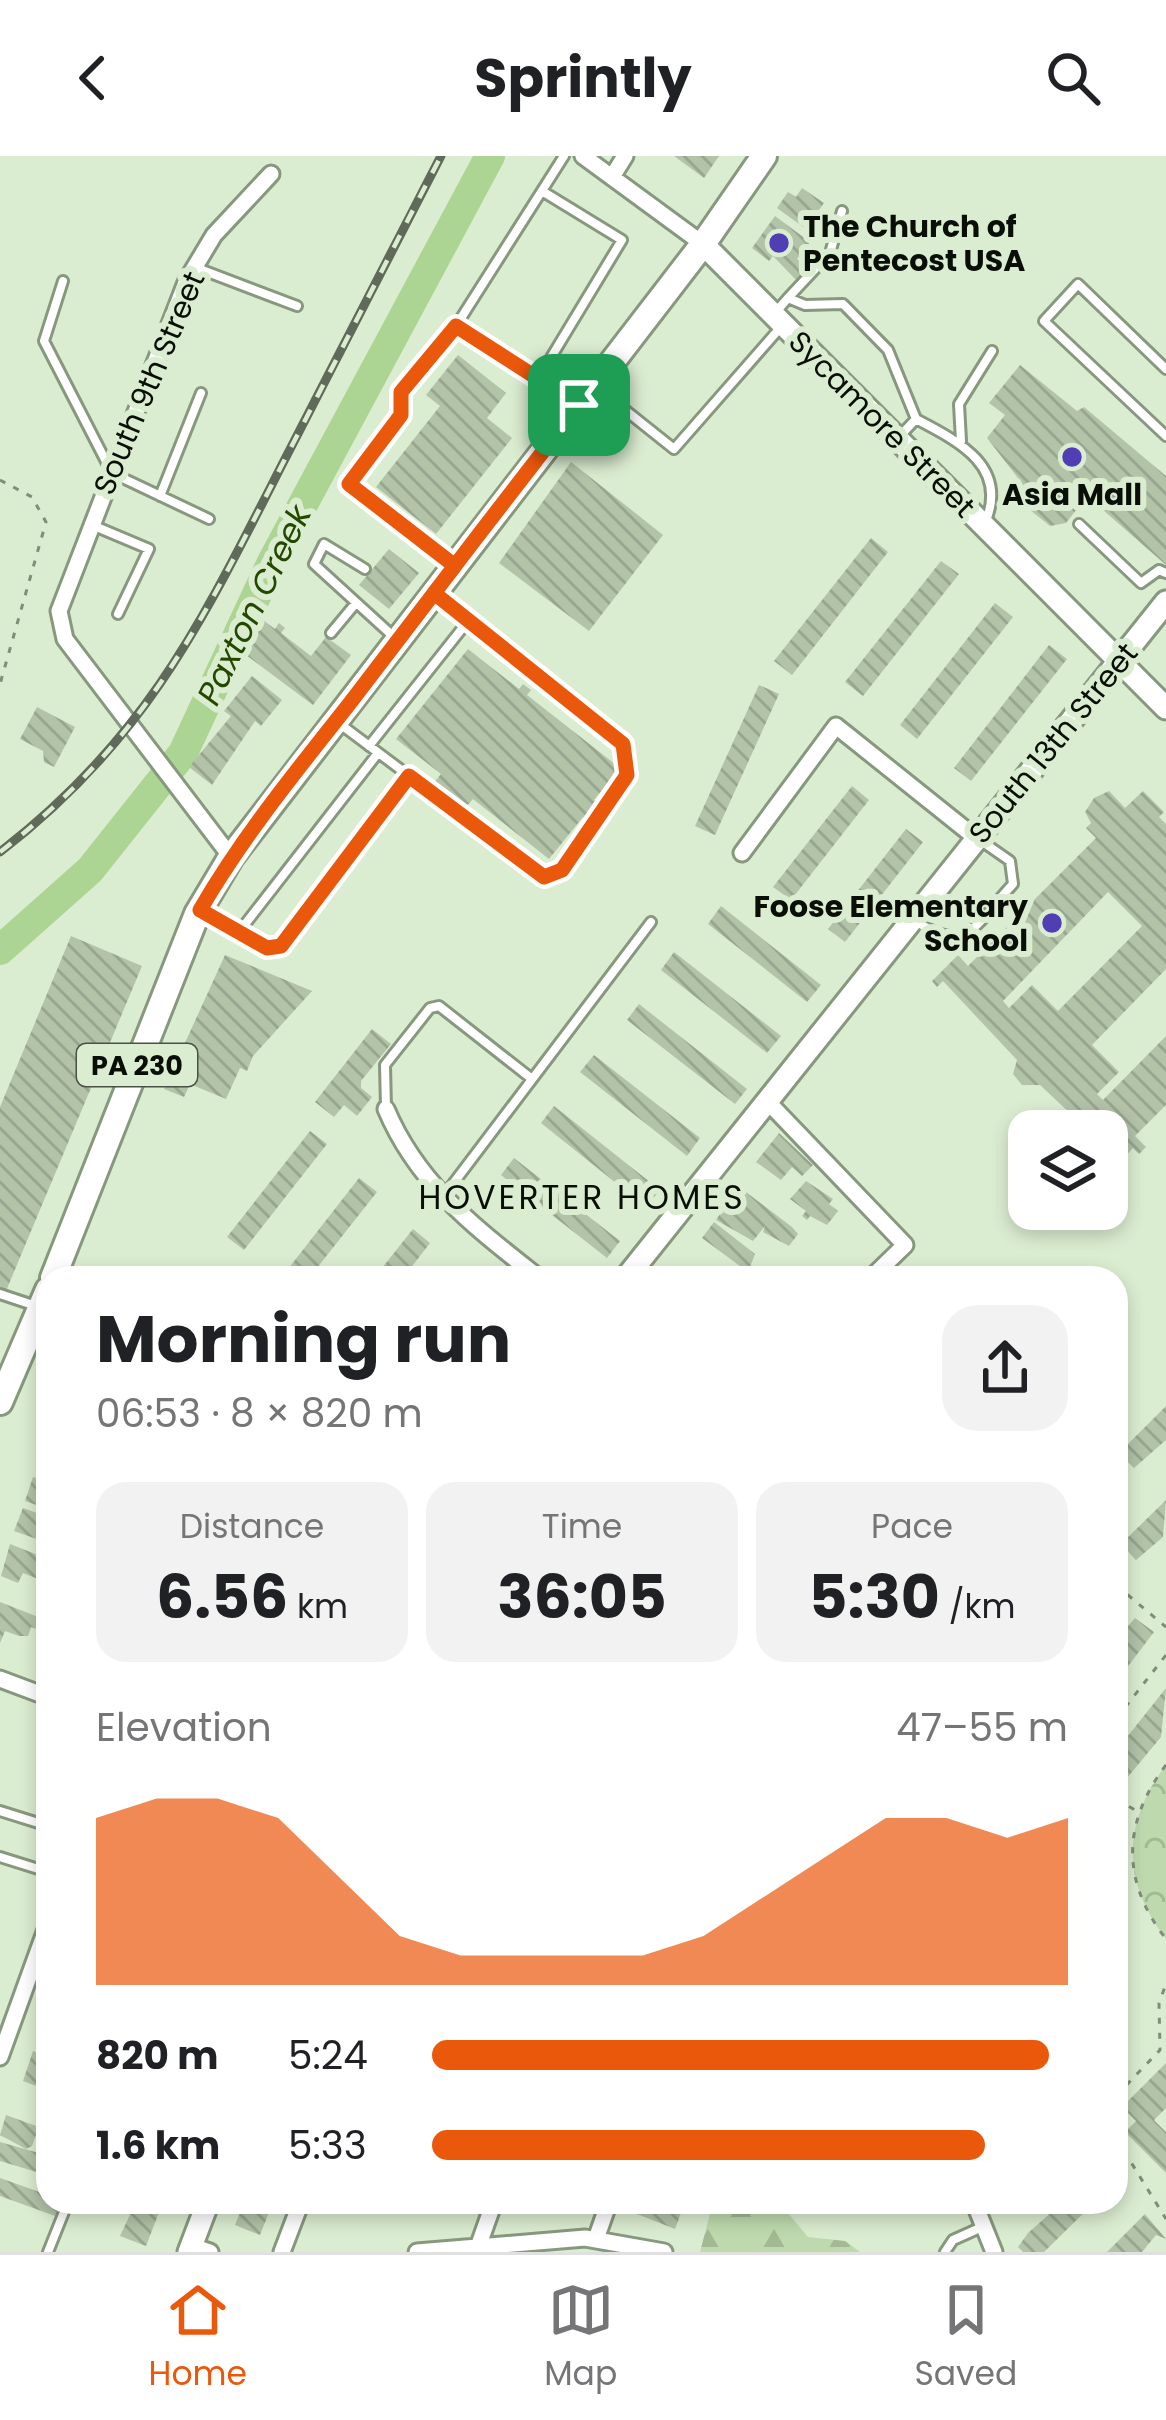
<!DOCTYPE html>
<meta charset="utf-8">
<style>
:root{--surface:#fff;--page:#f2f2f2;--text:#202124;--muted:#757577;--line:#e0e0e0;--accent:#ea580c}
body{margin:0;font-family:Poppins,sans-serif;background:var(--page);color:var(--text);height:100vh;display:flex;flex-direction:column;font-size:45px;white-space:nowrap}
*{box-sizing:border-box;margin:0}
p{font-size:39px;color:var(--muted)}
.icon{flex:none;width:66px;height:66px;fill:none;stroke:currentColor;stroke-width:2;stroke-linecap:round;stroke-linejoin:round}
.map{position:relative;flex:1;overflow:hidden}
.sheet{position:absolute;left:36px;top:1110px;width:1092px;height:948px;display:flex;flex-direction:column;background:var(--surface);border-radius:36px;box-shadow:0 6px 18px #0003}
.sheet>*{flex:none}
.fabs{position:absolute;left:1008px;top:954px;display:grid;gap:24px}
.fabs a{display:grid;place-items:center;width:120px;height:120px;border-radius:24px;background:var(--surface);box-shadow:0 6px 18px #0003;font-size:60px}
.pin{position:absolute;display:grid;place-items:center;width:102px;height:102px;color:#fff;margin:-51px;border-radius:24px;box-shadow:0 6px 18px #0006}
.round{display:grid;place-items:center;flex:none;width:126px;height:126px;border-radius:36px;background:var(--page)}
.summary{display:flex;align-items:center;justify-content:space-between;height:204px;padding:0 60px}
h1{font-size:66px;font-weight:700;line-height:90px}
.figures{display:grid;grid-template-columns:repeat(3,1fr);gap:18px;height:204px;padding:12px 60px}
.figures div{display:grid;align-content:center;border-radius:30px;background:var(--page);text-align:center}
.figures b{font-size:60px;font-weight:700}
.figures small{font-size:33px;font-weight:400}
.figures p{font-size:33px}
.chart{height:336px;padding:24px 60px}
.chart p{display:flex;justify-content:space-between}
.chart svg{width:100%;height:216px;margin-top:12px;fill:var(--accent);opacity:.7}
ul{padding:0 60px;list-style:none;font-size:39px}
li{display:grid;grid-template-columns:192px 144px 1fr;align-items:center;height:90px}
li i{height:30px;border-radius:15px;background:var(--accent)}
header{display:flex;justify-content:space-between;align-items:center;height:156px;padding:0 60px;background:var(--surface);font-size:54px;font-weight:700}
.dock{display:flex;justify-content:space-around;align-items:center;height:168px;border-top:3px solid var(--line);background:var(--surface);font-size:33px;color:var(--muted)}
.dock a{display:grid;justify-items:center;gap:6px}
.dock .current{color:var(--accent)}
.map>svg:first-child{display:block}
.forest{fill:url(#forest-firs)}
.park{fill:url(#park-crowns)}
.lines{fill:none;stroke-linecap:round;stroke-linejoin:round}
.river{stroke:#acd493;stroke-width:30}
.building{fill:url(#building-back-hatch);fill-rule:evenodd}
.lane-casing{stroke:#87987e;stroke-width:14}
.street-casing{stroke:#87987e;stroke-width:21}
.secondary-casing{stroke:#87987e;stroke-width:27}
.primary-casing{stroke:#87987e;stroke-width:30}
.path{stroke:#818d7a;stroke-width:3;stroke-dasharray:6 9;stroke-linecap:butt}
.lane{stroke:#fff;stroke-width:8}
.street{stroke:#fff;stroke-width:15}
.secondary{stroke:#fff;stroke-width:21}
.primary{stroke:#fff;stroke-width:24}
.rail-casing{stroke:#606a5a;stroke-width:9}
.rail{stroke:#dbedd1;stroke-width:4.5;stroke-dasharray:14;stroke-linecap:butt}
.route-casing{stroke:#fff;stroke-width:24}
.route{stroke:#ea580c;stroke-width:15}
.poi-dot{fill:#503eb5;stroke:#dbedd1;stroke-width:4.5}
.labels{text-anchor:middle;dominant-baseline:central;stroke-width:12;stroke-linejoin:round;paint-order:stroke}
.shield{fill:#dbedd1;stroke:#485143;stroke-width:3}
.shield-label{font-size:27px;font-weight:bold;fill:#090e06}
.poi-label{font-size:30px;font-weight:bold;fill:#090e06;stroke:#dbedd1;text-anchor:start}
.street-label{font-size:30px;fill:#090e06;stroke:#dbedd1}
.water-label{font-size:33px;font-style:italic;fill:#254801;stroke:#dbedd1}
.neighbourhood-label{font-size:33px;letter-spacing:3px;fill:#090e06;stroke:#dbedd1}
</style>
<header><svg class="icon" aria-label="back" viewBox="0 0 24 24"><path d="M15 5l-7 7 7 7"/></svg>Sprintly<svg class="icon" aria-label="search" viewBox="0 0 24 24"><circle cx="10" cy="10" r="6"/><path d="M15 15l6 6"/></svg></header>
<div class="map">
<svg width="1166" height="2096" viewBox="0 0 1166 2096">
<defs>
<pattern id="forest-firs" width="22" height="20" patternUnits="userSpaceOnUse" patternTransform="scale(3)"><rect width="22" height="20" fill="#bed9ae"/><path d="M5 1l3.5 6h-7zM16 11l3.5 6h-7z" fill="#a2b994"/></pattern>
<pattern id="park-crowns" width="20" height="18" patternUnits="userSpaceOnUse" patternTransform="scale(3)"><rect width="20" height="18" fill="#bed9ae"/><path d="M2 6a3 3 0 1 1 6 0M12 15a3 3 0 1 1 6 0" fill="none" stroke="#a2b994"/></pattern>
<pattern id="building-back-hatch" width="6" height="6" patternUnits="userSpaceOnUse" patternTransform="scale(3)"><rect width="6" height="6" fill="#b2c3a8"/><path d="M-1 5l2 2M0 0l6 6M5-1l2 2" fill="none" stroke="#98a68f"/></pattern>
</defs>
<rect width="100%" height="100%" fill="#dbedd1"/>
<path class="forest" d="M 713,2046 L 785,2046 L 787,2056 L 808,2081 L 845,2085 L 860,2096 L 700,2096 Z"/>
<path class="park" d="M 1166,1609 L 1166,1783 C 1121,1725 1122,1667 1166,1609 Z"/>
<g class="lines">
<path class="river" d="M 0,794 L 90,714 L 183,597 L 272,406 L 490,0"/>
</g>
<path class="building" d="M 674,0 L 719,0 L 704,22 Z
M 802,32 L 824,47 L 806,73 L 777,52 L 788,36 L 796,41 Z
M 775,60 L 810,86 L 797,103 L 808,111 L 798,126 L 773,100 L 769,105 L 752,92 Z
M 458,199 L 506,237 L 487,262 L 512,282 L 436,378 L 376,331 L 440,250 L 426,239 Z
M 1020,209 L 1077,255 L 1084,251 L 1166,320 L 1166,409 L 1087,340 L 1066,367 L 1050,370 L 1014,341 L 1021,326 L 987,282 L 1005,259 L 989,247 Z
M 571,306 L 663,379 L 589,475 L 499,407 Z
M 871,382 L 888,396 L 792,519 L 774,505 Z
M 389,393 L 419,417 L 389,453 L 359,429 Z
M 941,405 L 959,418 L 863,540 L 845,526 Z
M 995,447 L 1013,461 L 917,583 L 900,569 Z
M 260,462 L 275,473 L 279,467 L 285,472 L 281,477 L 311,500 L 326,481 L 351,499 L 313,549 L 242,496 Z
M 1049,489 L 1067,503 L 971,625 L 954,612 Z
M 468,493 L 519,533 L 523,528 L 531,534 L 527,539 L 620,612 L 594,644 L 602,650 L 590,666 L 583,661 L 549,703 L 473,643 L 465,652 L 455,644 L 450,650 L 429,633 L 441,618 L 396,583 Z
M 252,520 L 282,544 L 261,570 L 255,565 L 212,629 L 189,611 L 231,560 L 224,555 Z
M 759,529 L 779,538 L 715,679 L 695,670 Z
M 37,551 L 75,571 L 54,611 L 44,606 L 43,595 L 20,583 Z
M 852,630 L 869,644 L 791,744 L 773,731 Z
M 1109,635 L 1125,652 L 1143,635 L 1164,656 L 1159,661 L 1166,668 L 1166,813 L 1092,889 L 1119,916 L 1097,938 L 1103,944 L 1166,880 L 1166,949 L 1135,980 L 1146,991 L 1139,998 L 1133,992 L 1122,1004 L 1107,993 L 1107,975 L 1089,975 L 1040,929 L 1022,929 L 1013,918 L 1017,904 L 943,825 L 937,831 L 932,825 L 958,799 L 968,810 L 1096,682 L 1086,672 L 1091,667 L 1085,656 L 1094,642 ZM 1108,736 L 1142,770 L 1058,855 L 1032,829 L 1009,852 L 1003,845 Z
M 906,673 L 923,686 L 845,786 L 828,773 Z
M 721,750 L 821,829 L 807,846 L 708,768 Z
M 71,780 L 142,810 L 6,1135 L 0,1132 L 0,951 Z
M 674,796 L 781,880 L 767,897 L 661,814 Z
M 225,799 L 312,835 L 253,900 L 247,915 L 240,912 L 226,943 L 190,928 L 184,941 L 164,933 Z
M 639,848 L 747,933 L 735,948 L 627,864 Z
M 372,873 L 391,888 L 361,925 L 361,932 L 372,941 L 357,960 L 344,949 L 334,961 L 315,946 Z
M 594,899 L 700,982 L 687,1000 L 580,916 Z
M 554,950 L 660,1034 L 646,1051 L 541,967 Z
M 310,975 L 327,988 L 244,1094 L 227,1081 Z
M 779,977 L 813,1009 L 802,1020 L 792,1011 L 781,1024 L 756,1006 Z
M 514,1002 L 620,1085 L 607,1102 L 501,1019 Z
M 359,1022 L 377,1036 L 309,1122 L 281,1122 Z
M 806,1025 L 833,1043 L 829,1048 L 838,1055 L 827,1069 L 810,1060 L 807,1064 L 802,1060 L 806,1055 L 790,1043 Z
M 738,1030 L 792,1071 L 798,1078 L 789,1090 L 763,1076 L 765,1070 L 753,1085 L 716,1064 Z
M 714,1066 L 755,1098 L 748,1116 L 702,1082 Z
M 413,1073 L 430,1087 L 403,1122 L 374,1122 Z
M 1166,1250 L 1166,1284 L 1134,1312 L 1119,1297 Z
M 33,1321 L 48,1326 L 48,1353 L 25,1345 Z
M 1166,1344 L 1163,1381 L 1136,1404 L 1121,1388 Z
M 23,1352 L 48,1361 L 48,1387 L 14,1375 Z
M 10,1388 L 48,1403 L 48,1427 L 23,1417 L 18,1427 L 1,1420 Z
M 0,1446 L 46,1464 L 42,1475 L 31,1471 L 28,1480 L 19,1480 L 5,1475 L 0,1487 Z
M 1135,1462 L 1154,1476 L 1116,1526 L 1116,1484 Z
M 1166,1532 L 1161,1581 L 1122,1628 L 1116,1624 L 1116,1595 Z
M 33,1895 L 48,1901 L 47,1934 L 23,1925 Z
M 1166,1907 L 1166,1952 L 1154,1964 L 1166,1976 L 1166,2017 L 1125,1976 L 1136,1965 L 1122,1951 Z
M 6,1959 L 39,1971 L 32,1990 L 26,1993 L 0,1979 Z
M 0,1986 L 46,1999 L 40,2017 L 0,2005 Z
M 0,2022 L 48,2039 L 48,2046 L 63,2046 L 58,2061 L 0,2040 Z
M 142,2046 L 163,2046 L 146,2090 L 120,2080 L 135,2048 Z
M 244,2046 L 273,2046 L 260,2079 L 235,2069 Z
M 641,2046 L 685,2046 L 675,2073 L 637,2058 Z
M 1063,2046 L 1095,2046 L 1044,2096 L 1023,2096 L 1018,2091 L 1028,2077 Z
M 1145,2058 L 1166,2083 L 1156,2079 L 1142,2096 L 1107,2096 Z"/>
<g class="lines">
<defs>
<path id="lane" d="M 197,112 L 297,150
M 63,125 L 44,185 L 112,317 L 209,363
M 788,142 L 830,97 L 842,55
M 774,158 L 788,142 L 805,149 L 843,148 L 888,194 L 916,263
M 456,170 L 575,247
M 1166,213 L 1078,128 L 1044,165 L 1166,280
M 538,223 L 622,84 L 542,35
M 600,234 L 674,293 L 780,172
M 898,282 L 916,263 C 960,286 1009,311 985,367
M 961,285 L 959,248 L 992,195
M 160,340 L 201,237
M 1079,368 L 1141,427 L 1159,414 L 1166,417
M 92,369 L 149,393 L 118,458
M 452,407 L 349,328 L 402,259 L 401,236 L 456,170 L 564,0
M 365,413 L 324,388 L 314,408 L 394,481
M 331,477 L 356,447
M 340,568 L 544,721 L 562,714 L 627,619 L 623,588 L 440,442
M 369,590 L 468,465
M 201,755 L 267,792 L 281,790 L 409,621
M 913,763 C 967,802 975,768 1013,728 L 1010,705 L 980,684
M 239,776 L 378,597
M 386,952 L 385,909 L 430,852 L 439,850 L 532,923
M 443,1041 L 651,766
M 0,1138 L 39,1151
M 0,1655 L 48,1670
M 0,1701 L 48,1716
M 48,2096 L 68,2046
M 945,2096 L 953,2084 L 982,2071"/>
<path id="street" d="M 583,0 L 703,88
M 612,21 L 625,0
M 742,697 L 836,570 L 976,682
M 231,701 L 65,483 L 59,455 L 187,124 L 214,79 L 271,18
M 767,945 L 905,1089 L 871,1122
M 386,953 C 418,1029 476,1072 539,1122
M 0,1523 L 48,1541
M 0,1901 L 48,1768
M 974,2046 L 994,2096
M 596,2083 L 609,2046
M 192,2090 L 210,2096
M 478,2091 L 494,2046
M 282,2096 L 301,2046
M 417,2096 L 585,2082 L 664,2096"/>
<path id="secondary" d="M 703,88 L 1166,552
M 626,1122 L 1166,446
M 189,2096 L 208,2046"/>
<path id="primary" d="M 53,1122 L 197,758 L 231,701 L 703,88 L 764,0
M 0,1246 L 48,1134"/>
</defs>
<use href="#lane" class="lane-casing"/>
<use href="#street" class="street-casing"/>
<use href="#secondary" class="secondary-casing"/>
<use href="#primary" class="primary-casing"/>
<path class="path" d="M 0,324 L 32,341 L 46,366 L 0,528
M 1116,1429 L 1166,1471
M 1116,1563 L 1166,1499
M 1166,1609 C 1122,1667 1121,1725 1166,1783
M 1116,1643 L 1135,1654
M 1116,1940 L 1160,1894 L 1159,1847 L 1166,1828
M 1116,1982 L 1166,2063"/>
<use href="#lane" class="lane"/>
<use href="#street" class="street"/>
<use href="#secondary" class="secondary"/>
<use href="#primary" class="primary"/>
<defs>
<path id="rail" d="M 0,696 C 149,581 203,463 286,301 C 338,201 389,100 441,0"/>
</defs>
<use href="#rail" class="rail-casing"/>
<use href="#rail" class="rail"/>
</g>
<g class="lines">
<defs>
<path id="route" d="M 579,249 C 502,348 426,447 350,547 C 297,614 243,680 200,754 L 267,792 L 281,790 L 409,620 L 544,721 L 562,714 L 627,619 L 623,588 L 434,437 L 455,410 L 349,328 L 401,259 L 401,236 L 456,170 L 579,249"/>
</defs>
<use href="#route" class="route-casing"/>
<use href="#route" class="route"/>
</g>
<g class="poi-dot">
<circle cx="779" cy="87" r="12"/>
<circle cx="1072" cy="301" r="12"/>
<circle cx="1052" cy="767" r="12"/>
</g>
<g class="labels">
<rect class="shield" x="77" y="888" width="120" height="42" rx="9"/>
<g class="shield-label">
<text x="137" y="909">PA 230</text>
</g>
<g class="poi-label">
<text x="803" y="70">The Church of<tspan x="803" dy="34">Pentecost USA</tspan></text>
<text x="1072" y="338" text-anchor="middle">Asia Mall</text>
<text x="1028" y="750" text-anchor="end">Foose Elementary<tspan x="1028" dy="34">School</tspan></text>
</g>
<g class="street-label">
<text transform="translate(149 227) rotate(-67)">South 9th Street</text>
<text transform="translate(882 268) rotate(45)">Sycamore Street</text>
<text transform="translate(1053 587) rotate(-51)">South 13th Street</text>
</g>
<g class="water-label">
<text transform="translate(254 449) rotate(-64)">Paxton Creek</text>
</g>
<g class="neighbourhood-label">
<text x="582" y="1041">HOVERTER HOMES</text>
</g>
</g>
</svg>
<div class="fabs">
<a><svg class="icon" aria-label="layers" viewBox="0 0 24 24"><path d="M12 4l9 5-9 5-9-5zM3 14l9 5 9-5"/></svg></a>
</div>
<div class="pin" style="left:579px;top:249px;background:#1e9e55"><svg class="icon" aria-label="arrive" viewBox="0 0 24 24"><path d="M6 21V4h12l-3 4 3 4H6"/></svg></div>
<section class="sheet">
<div class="summary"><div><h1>Morning run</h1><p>06:53 · 8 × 820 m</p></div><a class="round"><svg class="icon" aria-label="share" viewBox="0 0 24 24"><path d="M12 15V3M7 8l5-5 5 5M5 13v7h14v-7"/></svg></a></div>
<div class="figures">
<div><p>Distance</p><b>6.56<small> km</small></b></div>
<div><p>Time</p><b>36:05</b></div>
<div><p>Pace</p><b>5:30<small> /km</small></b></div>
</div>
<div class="chart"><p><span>Elevation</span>47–55 m</p>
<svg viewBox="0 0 160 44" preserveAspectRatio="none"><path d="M0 44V10L10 6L20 6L30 10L40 22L50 34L60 38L70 38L80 38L90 38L100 34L110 26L120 18L130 10L140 10L150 14L160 10V44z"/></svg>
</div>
<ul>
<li><b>820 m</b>5:24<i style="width:97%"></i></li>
<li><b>1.6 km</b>5:33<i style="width:87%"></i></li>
</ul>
</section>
</div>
<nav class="dock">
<a class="current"><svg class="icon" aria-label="home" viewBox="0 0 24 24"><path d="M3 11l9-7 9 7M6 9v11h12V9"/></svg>Home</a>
<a><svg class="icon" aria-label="map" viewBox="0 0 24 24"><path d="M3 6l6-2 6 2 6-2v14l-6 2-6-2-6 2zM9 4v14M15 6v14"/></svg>Map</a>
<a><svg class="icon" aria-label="saved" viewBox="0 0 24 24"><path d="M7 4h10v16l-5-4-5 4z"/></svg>Saved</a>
</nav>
